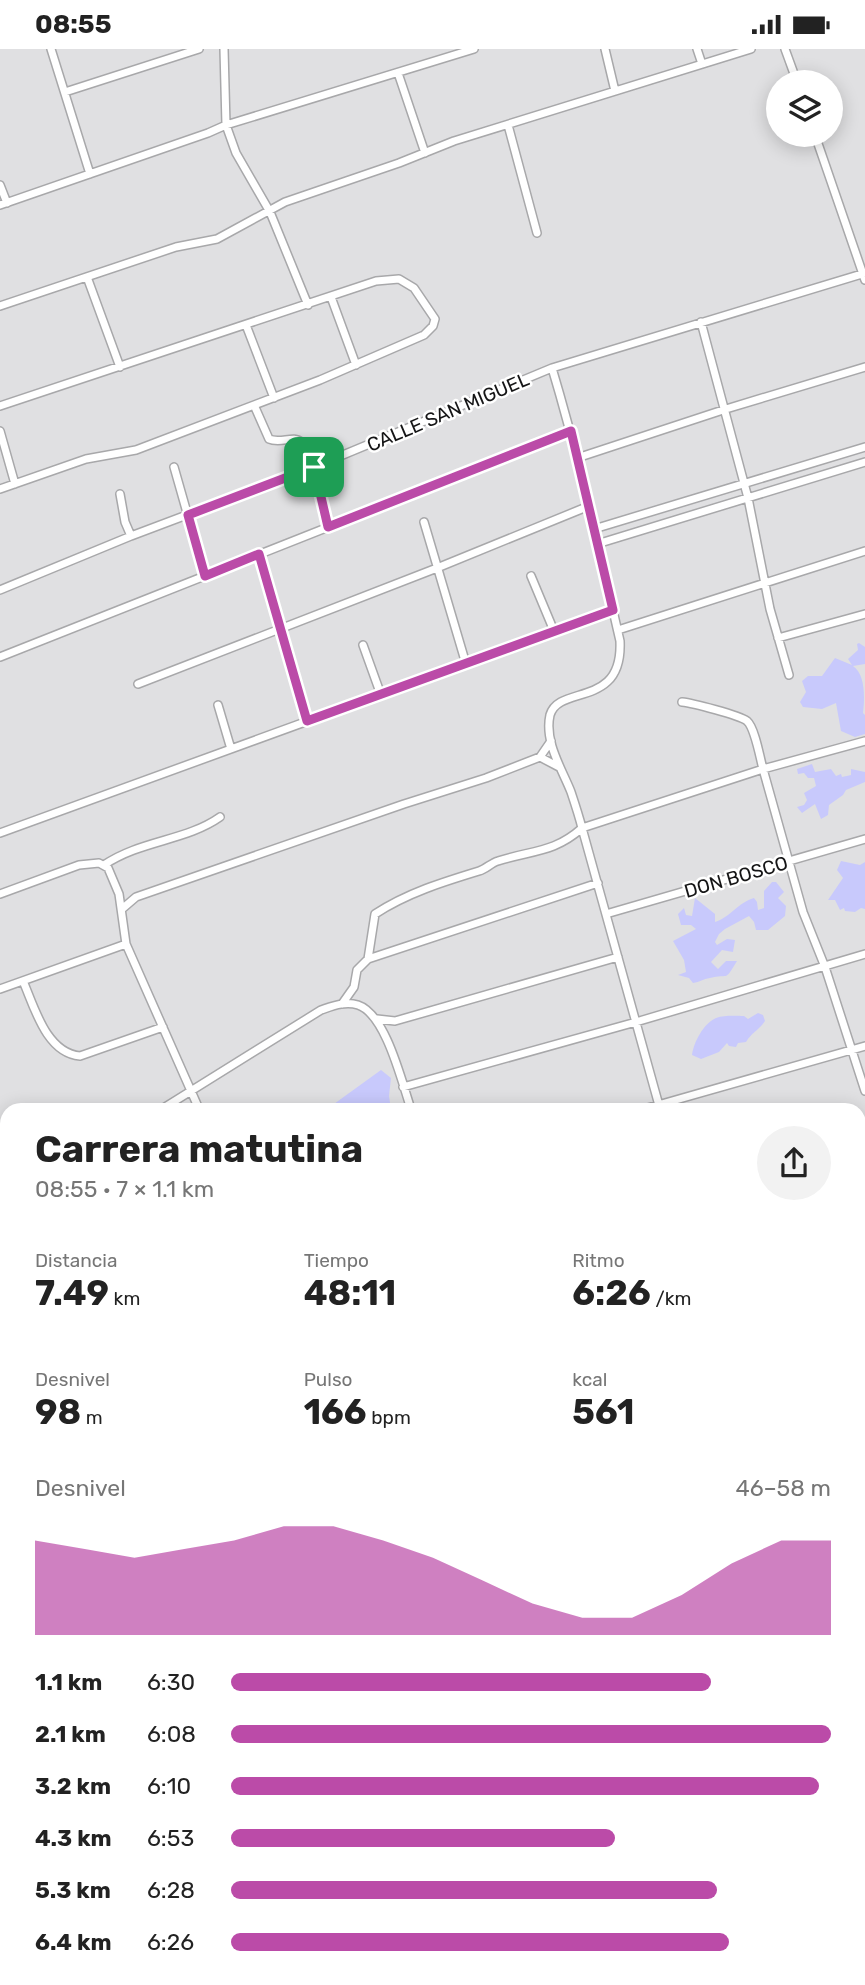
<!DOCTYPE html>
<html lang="es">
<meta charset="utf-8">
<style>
:root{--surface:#fff;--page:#f2f2f2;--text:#222;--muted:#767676;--accent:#bb4ba8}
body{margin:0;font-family:Rubik,sans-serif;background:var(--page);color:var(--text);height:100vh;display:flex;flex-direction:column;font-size:26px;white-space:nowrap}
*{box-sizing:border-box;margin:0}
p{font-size:23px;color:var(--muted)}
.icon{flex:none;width:38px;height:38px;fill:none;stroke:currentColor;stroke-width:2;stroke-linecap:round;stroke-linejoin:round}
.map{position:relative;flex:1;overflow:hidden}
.details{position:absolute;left:0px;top:1054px;width:866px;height:884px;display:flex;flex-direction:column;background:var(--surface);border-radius:21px 21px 0 0;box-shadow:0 4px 18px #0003}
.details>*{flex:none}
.buttons{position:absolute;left:766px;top:21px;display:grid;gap:14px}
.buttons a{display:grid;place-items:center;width:77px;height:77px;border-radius:50%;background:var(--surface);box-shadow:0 4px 18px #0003;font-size:35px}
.pin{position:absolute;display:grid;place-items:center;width:60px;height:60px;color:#fff;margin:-30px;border-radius:14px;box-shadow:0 4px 10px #0006}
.round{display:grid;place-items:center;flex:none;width:74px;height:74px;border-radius:37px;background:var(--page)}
.overview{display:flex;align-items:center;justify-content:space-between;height:119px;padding:0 35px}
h1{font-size:38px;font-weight:700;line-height:52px}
.stats{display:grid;grid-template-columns:repeat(3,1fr);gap:10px;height:119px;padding:7px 35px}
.stats div{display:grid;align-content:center}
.stats b{font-size:35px;font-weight:700}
.stats small{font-size:19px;font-weight:400}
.stats p{font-size:19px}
.chart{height:196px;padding:14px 35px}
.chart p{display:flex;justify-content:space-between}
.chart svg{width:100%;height:126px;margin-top:7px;fill:var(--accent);opacity:.7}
ul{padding:0 35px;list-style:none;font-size:23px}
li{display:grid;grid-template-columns:112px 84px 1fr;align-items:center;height:52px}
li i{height:18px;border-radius:9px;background:var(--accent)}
.status{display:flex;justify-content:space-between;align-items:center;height:49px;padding:0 35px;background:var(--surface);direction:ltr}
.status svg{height:19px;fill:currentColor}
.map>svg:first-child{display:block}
.green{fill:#c8c9fc}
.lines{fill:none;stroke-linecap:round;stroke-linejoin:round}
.minor-casing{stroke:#a8a8aa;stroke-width:10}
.secondary-casing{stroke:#a8a8aa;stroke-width:13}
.minor{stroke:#fff;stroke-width:7}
.secondary{stroke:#fff;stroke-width:10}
.route-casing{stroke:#fff;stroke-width:14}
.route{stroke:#bb4ba8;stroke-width:9}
.labels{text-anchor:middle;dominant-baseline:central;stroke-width:5;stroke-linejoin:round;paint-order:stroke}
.street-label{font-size:19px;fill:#151516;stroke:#fff}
</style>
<div class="status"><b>08:55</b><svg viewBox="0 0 49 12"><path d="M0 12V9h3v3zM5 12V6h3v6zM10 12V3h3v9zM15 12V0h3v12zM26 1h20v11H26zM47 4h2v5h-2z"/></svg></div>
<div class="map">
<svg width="865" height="1936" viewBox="0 0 865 1936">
<rect width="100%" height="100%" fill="#e0e0e2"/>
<path class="green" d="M 859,594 L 865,598 L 865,615 L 853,617 C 865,625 865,647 863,664 L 865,666 L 865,685 L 855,688 L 841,682 L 836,654 L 822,660 L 803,658 L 800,653 L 806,643 L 802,632 L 808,627 L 822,627 L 835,609 L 852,616 L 848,610 L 858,601 L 857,595 Z
M 812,715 L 815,723 L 831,720 L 836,727 L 841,725 L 842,728 L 851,726 L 851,720 L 865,723 L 865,733 L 846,741 L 843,746 L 829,756 L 828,766 L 821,770 L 815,755 L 802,764 L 797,758 L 804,756 L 807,751 L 804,744 L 816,737 L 814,729 L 808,729 L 804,724 L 798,725 L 797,720 Z
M 841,812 L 860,816 L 865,813 L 865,860 L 861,859 L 855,863 L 845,862 L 844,859 L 840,861 L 835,851 L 828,851 L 843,829 L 837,821 Z
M 772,833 L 776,833 L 784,843 L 778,849 L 786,857 L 785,867 L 768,881 L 756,881 L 754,873 L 749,867 L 725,880 L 719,885 L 715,893 L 717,896 L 727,890 L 735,891 L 733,903 L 722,901 L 711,913 L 718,920 L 726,912 L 737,912 C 724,934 729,924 710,929 C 703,930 700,933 693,934 L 689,929 L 678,926 L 686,923 L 684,911 L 673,892 L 696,880 L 691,876 L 681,876 L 678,865 L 684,859 L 686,866 L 692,867 L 695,849 L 715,865 L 715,873 C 731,868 737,854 754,849 L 757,853 L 758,861 L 764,859 L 764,842 Z
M 758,964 L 763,966 L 765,972 C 759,981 752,983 746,993 L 738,994 L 736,998 L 729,997 L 727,994 L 719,1003 L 701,1010 L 692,1006 C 694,993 703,975 716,969 C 724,966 736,967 744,967 L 748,970 Z
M 381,1021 L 391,1029 L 389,1047 L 391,1060 L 327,1060 Z
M 382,1930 L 460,1930 L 461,1936 L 383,1936 Z"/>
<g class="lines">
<defs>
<path id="minor" d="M 51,0 L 90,125
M 224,0 L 226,76 L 236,104 L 270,163 L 308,256
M 605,0 L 615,42
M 697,0 L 702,15
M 785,0 L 797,33
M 398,24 L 425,104
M 65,43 L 199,0
M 508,76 L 537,184
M 815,86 L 865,231
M 0,136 L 7,154
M 0,156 L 208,84 L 226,76 L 474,0
M 87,228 L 120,318
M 331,248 L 356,316
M 0,257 L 176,198 L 217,190 L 285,153 L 399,114 L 454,92 L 751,0
M 701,273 L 748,449 L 770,560 L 789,626
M 246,276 L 274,349
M 552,319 C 579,409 599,501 620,592 C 623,660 559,635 550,666 C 544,693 562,720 571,743 C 575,755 579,767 582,779 L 660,1060
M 254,356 L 269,390 C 280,395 294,386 301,393 C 315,405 324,459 328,478
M 0,357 L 376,232 L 399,230 L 414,239 L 435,270 L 433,277 L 424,286 L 320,331 L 136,401 L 86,410 L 0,440
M 0,382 L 15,435
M 577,409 L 726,360 L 865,318
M 174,418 L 205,527
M 120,445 L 125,473 L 131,487
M 424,473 L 466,615
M 594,480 L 865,398
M 597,495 L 865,413
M 259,505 L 308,672
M 531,527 L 554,582
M 0,541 L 131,487 L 314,418 L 552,319 L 865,224
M 618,581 L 865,502
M 778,589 L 865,565
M 363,596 L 381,646
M 0,608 L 571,382
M 138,635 L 437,519 L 589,457
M 682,653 C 692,654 739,666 747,672 C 755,679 760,709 763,720 L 865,692
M 218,656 L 231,700
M 540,708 L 559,718
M 0,784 L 613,561
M 104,816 C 141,791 186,792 220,768
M 0,845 L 79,816 L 99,814 L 108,819 L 119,845 L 126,895 L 199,1060
M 122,860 L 136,848 L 404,755 L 486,729 L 540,708 L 551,692
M 606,865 L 865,790
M 368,910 L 598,834
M 23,932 C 34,957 46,1004 80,1007 L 163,978
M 0,940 L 126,895
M 342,955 L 354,938 L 357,921 L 368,910 L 375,865 C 407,844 443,833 479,822 C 486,820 491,814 498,812 C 532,801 554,804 582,779 L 763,720 L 803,863 L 825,918 L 865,1042
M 377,970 L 395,972 L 618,908
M 403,1038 L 636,973 L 865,905
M 162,1060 L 321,961 C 333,957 345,952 358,956 C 386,965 402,1034 411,1060
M 644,1060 L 865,997
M 859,1086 L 865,1084
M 0,1154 L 7,1150
M 859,1185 L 865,1183
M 859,1280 L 865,1279
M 0,1371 L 7,1367
M 859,1377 L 865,1375
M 859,1390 L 865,1418
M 0,1499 L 7,1495
M 859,1636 L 865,1634
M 859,1729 L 865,1727
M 0,1774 L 7,1771
M 859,1890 L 865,1889
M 286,1930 L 287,1936
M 379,1930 L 380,1936
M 465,1930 L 466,1936
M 558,1930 L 559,1936
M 659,1930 L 661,1936
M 729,1930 L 731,1936
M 819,1930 L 821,1936
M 695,1936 L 722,1930"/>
<path id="secondary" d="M 0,1783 L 7,1799
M 61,1930 L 64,1936"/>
</defs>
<use href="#minor" class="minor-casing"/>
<use href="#secondary" class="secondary-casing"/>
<use href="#minor" class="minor"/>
<use href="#secondary" class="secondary"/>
</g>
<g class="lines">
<defs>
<path id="route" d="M 571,382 L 613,561 L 307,672 L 259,505 L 205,527 L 188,466 L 314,418 L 328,478 Z"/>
</defs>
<use href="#route" class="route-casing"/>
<use href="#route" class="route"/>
</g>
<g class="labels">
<g class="street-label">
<text transform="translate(448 363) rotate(-23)">CALLE SAN MIGUEL</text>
<text transform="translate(736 828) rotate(-16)">DON BOSCO</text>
</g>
</g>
</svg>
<div class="buttons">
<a><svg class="icon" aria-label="layers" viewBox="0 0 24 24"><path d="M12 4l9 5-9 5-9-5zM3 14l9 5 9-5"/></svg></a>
</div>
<div class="pin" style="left:314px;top:418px;background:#1e9e55"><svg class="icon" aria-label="arrive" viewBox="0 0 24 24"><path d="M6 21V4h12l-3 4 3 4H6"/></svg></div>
<section class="details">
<div class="overview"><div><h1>Carrera matutina</h1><p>08:55 · 7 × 1.1 km</p></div><a class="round"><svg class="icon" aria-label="share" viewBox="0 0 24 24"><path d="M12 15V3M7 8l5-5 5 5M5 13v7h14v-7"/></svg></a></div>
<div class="stats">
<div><p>Distancia</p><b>7.49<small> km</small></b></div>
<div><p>Tiempo</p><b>48:11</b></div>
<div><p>Ritmo</p><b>6:26<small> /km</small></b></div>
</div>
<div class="stats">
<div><p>Desnivel</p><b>98<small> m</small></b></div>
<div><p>Pulso</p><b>166<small> bpm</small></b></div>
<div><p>kcal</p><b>561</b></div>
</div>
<div class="chart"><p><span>Desnivel</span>46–58 m</p>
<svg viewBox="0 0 160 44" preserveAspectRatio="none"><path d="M0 44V11L10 14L20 17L30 14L40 11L50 6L60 6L70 11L80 17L90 25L100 33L110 38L120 38L130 30L140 19L150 11L160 11V44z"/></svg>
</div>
<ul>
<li><b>1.1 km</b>6:30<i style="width:80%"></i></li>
<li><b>2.1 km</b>6:08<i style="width:100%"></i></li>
<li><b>3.2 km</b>6:10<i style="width:98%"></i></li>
<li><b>4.3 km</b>6:53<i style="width:64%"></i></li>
<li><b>5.3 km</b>6:28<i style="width:81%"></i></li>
<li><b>6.4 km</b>6:26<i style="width:83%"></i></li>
</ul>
</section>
</div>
